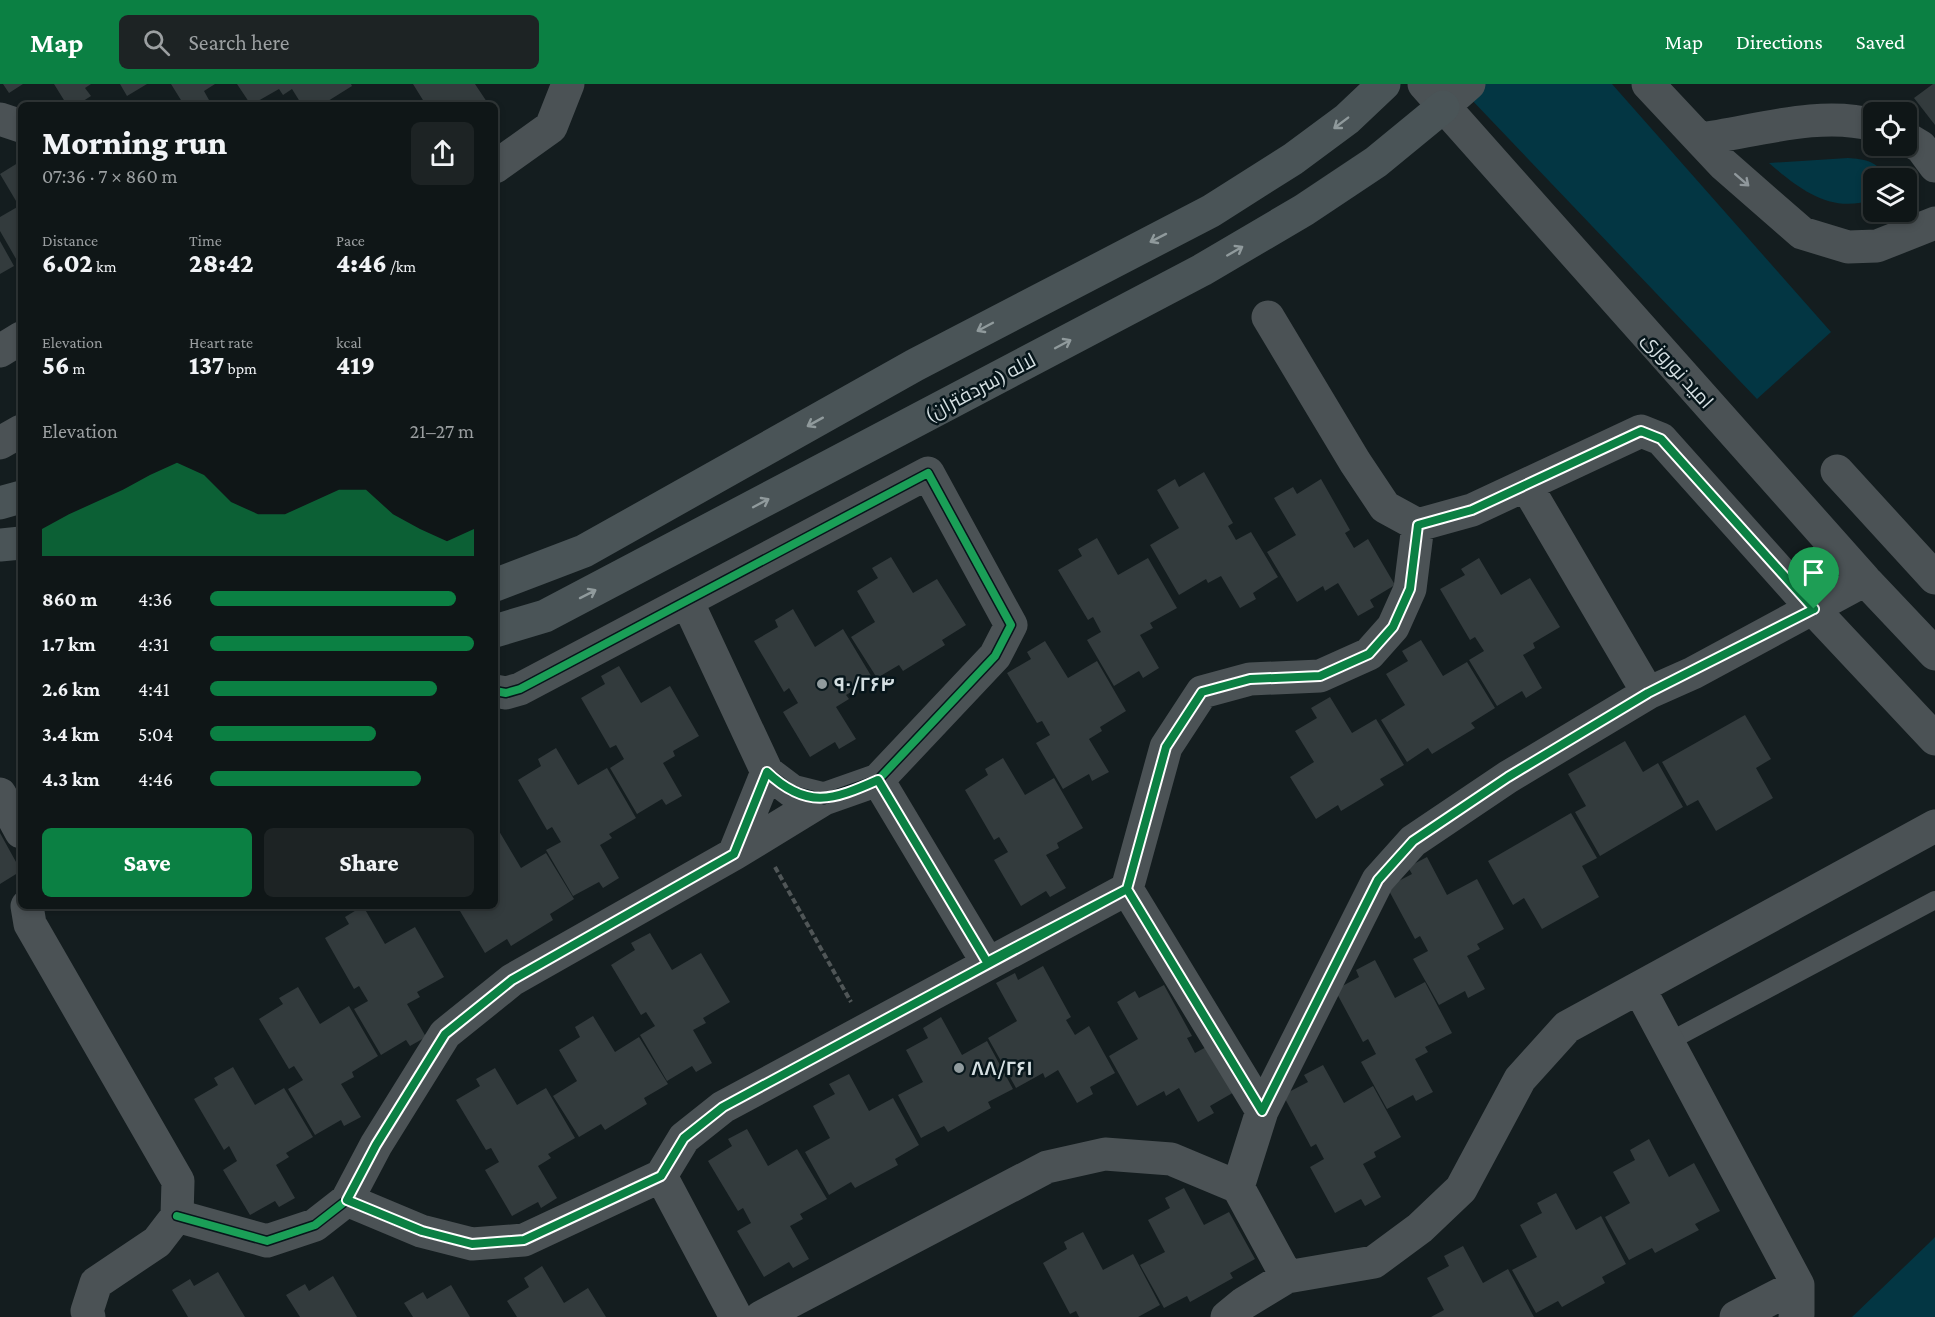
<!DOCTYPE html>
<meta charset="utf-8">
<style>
:root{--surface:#0f1617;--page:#1d2324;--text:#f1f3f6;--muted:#9b9fa1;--line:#2f3536;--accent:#0b8043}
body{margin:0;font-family:"Crimson Pro",Cairo,serif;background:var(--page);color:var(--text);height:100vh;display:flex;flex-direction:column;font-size:22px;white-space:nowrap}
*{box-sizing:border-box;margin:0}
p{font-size:20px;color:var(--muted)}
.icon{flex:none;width:33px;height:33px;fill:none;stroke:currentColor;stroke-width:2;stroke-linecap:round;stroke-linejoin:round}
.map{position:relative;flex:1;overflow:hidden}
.panel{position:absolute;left:18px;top:18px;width:480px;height:807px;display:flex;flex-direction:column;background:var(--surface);border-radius:9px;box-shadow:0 3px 9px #0003,0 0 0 2px var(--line)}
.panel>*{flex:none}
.buttons{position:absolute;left:1863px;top:18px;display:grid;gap:12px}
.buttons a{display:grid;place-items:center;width:54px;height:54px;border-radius:9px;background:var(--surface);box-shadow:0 3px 9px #0003,0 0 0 2px var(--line);font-size:30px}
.pin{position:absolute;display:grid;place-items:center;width:51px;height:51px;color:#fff;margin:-62px -26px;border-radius:50% 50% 50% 0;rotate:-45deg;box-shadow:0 0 6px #0007}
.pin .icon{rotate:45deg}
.round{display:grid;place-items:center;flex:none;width:63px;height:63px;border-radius:9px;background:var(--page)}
.head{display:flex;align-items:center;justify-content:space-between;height:102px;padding:0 24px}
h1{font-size:33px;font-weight:800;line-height:45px}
.stats{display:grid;grid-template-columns:repeat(3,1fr);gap:9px;height:102px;padding:6px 24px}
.stats div{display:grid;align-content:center}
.stats b{font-size:26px;font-weight:800}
.stats small{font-size:16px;font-weight:400}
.stats p{font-size:16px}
.chart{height:168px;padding:12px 24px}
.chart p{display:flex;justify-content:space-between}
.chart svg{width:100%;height:108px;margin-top:6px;fill:var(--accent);opacity:.7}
.primary-button{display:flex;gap:12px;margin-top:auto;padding:12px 24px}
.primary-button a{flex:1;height:69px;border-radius:9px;background:var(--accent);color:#fff;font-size:24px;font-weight:800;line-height:69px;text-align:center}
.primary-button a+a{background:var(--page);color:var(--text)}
ul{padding:0 24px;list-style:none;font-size:20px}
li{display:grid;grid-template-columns:96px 72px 1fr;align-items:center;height:45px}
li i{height:15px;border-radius:8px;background:var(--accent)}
header{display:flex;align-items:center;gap:36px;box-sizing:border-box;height:84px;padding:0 30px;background:var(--accent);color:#fff}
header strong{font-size:28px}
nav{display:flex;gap:33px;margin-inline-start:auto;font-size:21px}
.search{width:420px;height:54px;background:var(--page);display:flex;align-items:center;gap:15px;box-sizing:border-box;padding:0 21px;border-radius:9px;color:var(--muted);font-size:22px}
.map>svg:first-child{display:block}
.green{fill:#033643}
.building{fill:#333b3d}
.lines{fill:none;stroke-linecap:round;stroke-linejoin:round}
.path{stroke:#505657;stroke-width:4;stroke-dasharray:6 3;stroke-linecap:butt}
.lane{stroke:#4b5255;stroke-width:18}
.street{stroke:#4b5255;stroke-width:33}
.secondary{stroke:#4a5457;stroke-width:33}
.cycleway-casing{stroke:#07161b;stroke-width:11}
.cycleway{stroke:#1a9f57;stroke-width:8}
.oneway{stroke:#909a9c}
.oneway2{stroke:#90989c}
.route-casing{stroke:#fff;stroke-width:12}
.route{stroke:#0b8043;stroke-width:8}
.poi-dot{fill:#919b9e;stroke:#07161b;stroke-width:2}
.labels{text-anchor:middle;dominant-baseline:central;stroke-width:5;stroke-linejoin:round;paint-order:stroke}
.street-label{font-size:20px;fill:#d5dfe2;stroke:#07161b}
.poi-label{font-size:20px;font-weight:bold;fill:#d5dfe2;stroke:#07161b;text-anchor:start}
</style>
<header>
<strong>Map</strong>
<div class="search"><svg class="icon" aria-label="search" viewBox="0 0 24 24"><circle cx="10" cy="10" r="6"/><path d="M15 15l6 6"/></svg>Search here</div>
<nav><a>Map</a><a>Directions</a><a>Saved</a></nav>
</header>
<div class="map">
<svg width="1935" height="1233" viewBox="0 0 1935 1233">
<rect width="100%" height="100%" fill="#141d1f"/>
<path class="green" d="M 1484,0 L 1612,0 L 1831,248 L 1757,315 L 1469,13 Z
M 1848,74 C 1864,75 1879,77 1885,94 L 1874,94 L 1873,115 C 1832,131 1798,104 1769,79 Z
M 1935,1153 L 1935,1233 L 1852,1233 L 1928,1160 Z"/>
<path class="building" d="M 3,0 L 23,0 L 9,9 Z
M 54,0 L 91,0 L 85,4 L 91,12 L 77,21 L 67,21 Z
M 120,0 L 147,0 L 127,12 Z
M 171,0 L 215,0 L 204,7 L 209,16 L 201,21 L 184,21 Z
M 237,0 L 351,0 L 352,2 L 328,17 L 330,21 L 302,21 L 292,5 L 283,11 L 279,5 L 251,21 Z
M 413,0 L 475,0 L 489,21 L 426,21 Z
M 1933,0 L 1935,0 L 1935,41 L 1914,14 Z
M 21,77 L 21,178 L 19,180 L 0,147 L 0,133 L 19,122 L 0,90 Z
M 0,157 L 14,182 L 0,190 Z
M 1204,388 L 1233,439 L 1228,442 L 1236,456 L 1251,448 L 1278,493 L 1253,509 L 1256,515 L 1240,524 L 1221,492 L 1208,499 L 1206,495 L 1179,511 L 1150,461 L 1179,444 L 1157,406 L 1175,395 L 1179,403 Z
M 1321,395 L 1350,446 L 1345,449 L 1354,464 L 1368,455 L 1395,501 L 1370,516 L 1374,523 L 1358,532 L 1338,499 L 1325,507 L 1323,502 L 1297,518 L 1267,468 L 1296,451 L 1274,414 L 1293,403 L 1297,410 Z
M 1097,454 L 1118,491 L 1148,474 L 1177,524 L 1150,539 L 1153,544 L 1140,551 L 1159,584 L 1143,594 L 1139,587 L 1114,602 L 1087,556 L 1101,548 L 1093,533 L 1088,536 L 1058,486 L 1082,472 L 1078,465 Z
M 891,473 L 913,509 L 937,495 L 966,541 L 942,556 L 945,561 L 903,587 L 899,581 L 877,594 L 851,553 L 875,538 L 857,507 L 878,494 L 872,484 Z
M 1479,474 L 1501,511 L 1530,494 L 1560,543 L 1533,559 L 1535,564 L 1523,571 L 1542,604 L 1526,614 L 1522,607 L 1497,622 L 1469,576 L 1484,567 L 1475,553 L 1470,556 L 1440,505 L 1465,491 L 1461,485 Z
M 793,525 L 815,563 L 843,545 L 873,595 L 846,611 L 849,615 L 836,623 L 856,655 L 839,665 L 835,658 L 810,673 L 783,628 L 798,619 L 789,604 L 784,608 L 754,557 L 778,543 L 775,536 Z
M 1421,556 L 1443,592 L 1467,578 L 1495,624 L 1471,639 L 1475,644 L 1432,670 L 1428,664 L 1407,678 L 1381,636 L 1405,621 L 1386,590 L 1408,577 L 1402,567 Z
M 1045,557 L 1068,594 L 1097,577 L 1126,627 L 1100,643 L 1102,647 L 1089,655 L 1109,688 L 1092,697 L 1089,690 L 1063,705 L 1036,659 L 1050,651 L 1042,637 L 1037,639 L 1007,589 L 1031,575 L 1027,568 Z
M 619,582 L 641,619 L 670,602 L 699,652 L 673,667 L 675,672 L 663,679 L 682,712 L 666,721 L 662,715 L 637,730 L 610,684 L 624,675 L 616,661 L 610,664 L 581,614 L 605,600 L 601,592 Z
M 1330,613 L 1352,649 L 1376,635 L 1404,681 L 1380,695 L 1384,701 L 1341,727 L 1338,721 L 1316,735 L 1290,693 L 1314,678 L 1295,647 L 1317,634 L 1311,624 Z
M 1745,631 L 1771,675 L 1756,684 L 1773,714 L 1716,747 L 1698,716 L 1687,722 L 1662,678 Z
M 1625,657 L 1643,688 L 1658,679 L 1683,723 L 1600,772 L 1575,728 L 1586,722 L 1568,690 Z
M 556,664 L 578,701 L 607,684 L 636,734 L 609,750 L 612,754 L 600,761 L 619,794 L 603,804 L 599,798 L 573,812 L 546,766 L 561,758 L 552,743 L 547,746 L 518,696 L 541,682 L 538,675 Z
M 1003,674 L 1025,711 L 1054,694 L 1083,744 L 1057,759 L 1059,764 L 1046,771 L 1066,804 L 1050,813 L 1046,807 L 1021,822 L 994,776 L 1008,768 L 999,753 L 994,756 L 965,706 L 988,691 L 985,685 Z
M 1571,729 L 1597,774 L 1582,782 L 1599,813 L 1542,845 L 1524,814 L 1513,821 L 1488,777 Z
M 499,747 L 521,784 L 546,769 L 574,815 L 550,830 L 553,836 L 511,862 L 507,855 L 485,869 L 460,827 L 468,822 L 495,822 L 495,750 Z
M 0,749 L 21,787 L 0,800 Z
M 1427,773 L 1447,811 L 1477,795 L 1504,845 L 1477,860 L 1480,865 L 1467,872 L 1485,905 L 1468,914 L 1465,907 L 1439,921 L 1413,875 L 1428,867 L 1420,852 L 1415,855 L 1387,803 L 1412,790 L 1408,783 Z
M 363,822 L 385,860 L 415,843 L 444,893 L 417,908 L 420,913 L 407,920 L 426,953 L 410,962 L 406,956 L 381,971 L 354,925 L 368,917 L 359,902 L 354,905 L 325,854 L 349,840 L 345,833 Z
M 650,849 L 672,886 L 701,869 L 730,918 L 703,934 L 706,939 L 693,946 L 712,979 L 696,988 L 692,982 L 667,997 L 640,951 L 655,942 L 646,928 L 641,931 L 611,881 L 635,866 L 631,859 Z
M 1375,876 L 1395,914 L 1425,898 L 1452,949 L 1425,963 L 1428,968 L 1415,975 L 1433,1008 L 1416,1017 L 1413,1011 L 1387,1025 L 1361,978 L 1376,970 L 1368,955 L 1363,958 L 1335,906 L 1359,893 L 1356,886 Z
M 1043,882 L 1071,933 L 1066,936 L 1075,951 L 1089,942 L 1115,989 L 1090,1003 L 1093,1010 L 1077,1019 L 1058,986 L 1045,994 L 1043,989 L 1016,1004 L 988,954 L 1017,937 L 996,899 L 1015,889 L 1018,896 Z
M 1164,901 L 1192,952 L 1187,954 L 1195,969 L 1210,961 L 1236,1007 L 1210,1022 L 1214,1029 L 1198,1038 L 1179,1004 L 1166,1012 L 1164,1007 L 1137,1022 L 1109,972 L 1138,955 L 1117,918 L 1135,907 L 1139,914 Z
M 298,903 L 320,940 L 349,922 L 378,972 L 352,988 L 354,993 L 341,1000 L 361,1033 L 344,1042 L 341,1036 L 315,1051 L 288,1005 L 303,996 L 294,982 L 289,985 L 259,935 L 283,920 L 279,914 Z
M 593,932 L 615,968 L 639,953 L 668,1000 L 644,1014 L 647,1020 L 605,1046 L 601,1040 L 579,1053 L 553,1012 L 577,997 L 559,966 L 580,953 L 575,943 Z
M 941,933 L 962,971 L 987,957 L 1013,1005 L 988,1018 L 991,1024 L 948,1048 L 944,1042 L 921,1054 L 898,1011 L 923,998 L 906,966 L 928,954 L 923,944 Z
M 1323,981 L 1344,1019 L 1373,1002 L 1401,1053 L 1374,1068 L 1376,1073 L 1363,1080 L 1381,1113 L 1365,1122 L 1361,1115 L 1335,1129 L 1310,1083 L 1324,1075 L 1316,1060 L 1311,1063 L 1283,1011 L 1308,998 L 1304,991 Z
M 233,983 L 255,1021 L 284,1004 L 313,1053 L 286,1069 L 289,1073 L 276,1081 L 295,1114 L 279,1123 L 275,1117 L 250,1131 L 223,1086 L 237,1077 L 229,1062 L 224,1066 L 194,1015 L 218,1001 L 214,994 Z
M 495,984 L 517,1021 L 546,1004 L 575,1054 L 548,1070 L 551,1074 L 538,1082 L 557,1114 L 541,1124 L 538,1118 L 512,1132 L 485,1086 L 499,1078 L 491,1064 L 486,1066 L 456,1016 L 480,1002 L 476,995 Z
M 849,990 L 869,1027 L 893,1014 L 919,1061 L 895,1075 L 898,1081 L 855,1104 L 851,1098 L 829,1111 L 805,1068 L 830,1054 L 813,1022 L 835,1010 L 829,1000 Z
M 747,1045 L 768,1082 L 797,1065 L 827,1115 L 800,1130 L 803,1135 L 790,1142 L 809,1175 L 793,1184 L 789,1178 L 764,1193 L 737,1147 L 751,1139 L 743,1124 L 738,1127 L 708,1077 L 732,1062 L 728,1055 Z
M 1649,1055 L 1669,1093 L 1694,1079 L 1720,1127 L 1695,1140 L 1699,1146 L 1655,1169 L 1652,1164 L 1629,1176 L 1605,1133 L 1630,1119 L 1613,1088 L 1635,1076 L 1630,1066 Z
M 1184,1104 L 1204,1141 L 1229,1128 L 1255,1175 L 1230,1189 L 1233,1194 L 1190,1218 L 1187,1212 L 1164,1224 L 1140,1181 L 1165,1168 L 1148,1136 L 1170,1124 L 1165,1114 Z
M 1556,1109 L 1576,1146 L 1601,1132 L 1626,1180 L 1602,1193 L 1605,1199 L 1562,1223 L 1558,1217 L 1536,1229 L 1512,1186 L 1537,1173 L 1520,1141 L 1542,1129 L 1537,1119 Z
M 1083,1148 L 1103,1186 L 1133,1170 L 1160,1221 L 1138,1233 L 1079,1233 L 1076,1227 L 1070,1230 L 1043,1179 L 1067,1165 L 1064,1158 Z
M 1463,1162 L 1483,1199 L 1508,1185 L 1534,1233 L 1431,1233 L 1444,1226 L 1427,1194 L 1449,1182 L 1444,1172 Z
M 542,1182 L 564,1219 L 588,1204 L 606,1233 L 517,1233 L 507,1217 L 529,1203 L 524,1194 Z
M 218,1188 L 245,1233 L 188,1233 L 172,1206 L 190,1195 L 194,1202 Z
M 333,1192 L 357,1233 L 300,1233 L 286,1211 L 305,1200 L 309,1207 Z
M 451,1201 L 470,1233 L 413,1233 L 404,1219 L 423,1208 L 427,1215 Z"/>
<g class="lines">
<path class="path" d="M 775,783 L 851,918"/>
<path class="lane" d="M 1668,958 L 1935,816"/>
<path class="street" d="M 1424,0 L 1865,496 L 1935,570
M 1648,0 L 1723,80 L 1802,149 L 1848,163 L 1877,162 L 1935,139
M 1443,23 L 1469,0
M 0,35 L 21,42
M 1906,54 L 1921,63 L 1935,82
M 1700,55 C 1754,48 1819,26 1874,41
M 495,83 L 551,43 L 568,0
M 1268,233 L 1355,378 L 1385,423 L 1418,441 L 1472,426 L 1641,347 L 1661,355 L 1813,525 L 1935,655
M 0,267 L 21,254
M 0,359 L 21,347
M 1837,387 L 1935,494
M 1526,401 L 1648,609
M 687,517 L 767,688
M 878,696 L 987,878
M 0,710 L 21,748
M 734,770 L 824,715
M 1127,805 L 1262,1027
M 27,822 L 30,840 L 178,1097 L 177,1132 L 157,1158 L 96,1199 L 87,1227 L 89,1233
M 1639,904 L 1798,1201 L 1798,1230 L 1795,1233
M 661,1092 L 736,1233
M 1238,1103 L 1262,1027 L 1378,796 L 1413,757 L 1508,693 L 1648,609 L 1693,589 L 1865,496
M 347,1116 L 421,1147 L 472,1160 L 524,1156 L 661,1092 L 684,1054 L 723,1023 L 1127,805 L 1166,663 L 1202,608 L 1250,595 L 1320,592 L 1369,570 L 1393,543 L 1410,505 L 1418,441
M 177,1132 L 267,1157 L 315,1141 L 347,1116 L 376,1061 L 445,950 L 512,896 L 734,770 L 767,688 L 792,707 L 824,715 L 878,696 L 995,572 L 1011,541 L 928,389 L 520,605 L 506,609 L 495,607
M 761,1233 L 1047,1083 L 1105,1070 L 1171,1075 L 1238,1103 L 1287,1193
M 1227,1233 L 1244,1219 L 1287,1193 L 1374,1178 L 1420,1144 L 1461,1105 L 1520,995 L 1567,943 L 1935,742
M 1736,1233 L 1798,1201"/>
<path class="secondary" d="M 0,419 L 21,413
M 0,461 L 21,459
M 495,501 L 584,467 L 915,281 L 1211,127 L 1293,75 L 1347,35 L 1384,0
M 495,547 L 545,532 L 1202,186 L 1304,126 L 1376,78 L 1443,23"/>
<defs>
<path id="cycleway" d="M 347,1116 L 421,1147 L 472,1160 L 524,1156 L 661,1092 L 684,1054 L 723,1023 L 1127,805 L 1166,663 L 1202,608 L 1250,595 L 1320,592 L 1369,570 L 1393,543 L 1410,505 L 1418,441
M 177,1132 L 267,1157 L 315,1141 L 347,1116 L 376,1061 L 445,950 L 512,896 L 734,770 L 767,688 L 792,707 L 824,715 L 878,696 L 995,572 L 1011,541 L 928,389 L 520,605 L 506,609 L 495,607"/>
</defs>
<use href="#cycleway" class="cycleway-casing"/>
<use href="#cycleway" class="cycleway"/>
</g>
<defs><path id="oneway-shaft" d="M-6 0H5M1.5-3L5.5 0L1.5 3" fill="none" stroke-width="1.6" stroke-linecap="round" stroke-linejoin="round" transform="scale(1.5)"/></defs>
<g class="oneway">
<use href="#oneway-shaft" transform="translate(1341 39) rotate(143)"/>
<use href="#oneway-shaft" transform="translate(1158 154) rotate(153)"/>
<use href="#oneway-shaft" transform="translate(1235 167) rotate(-30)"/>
<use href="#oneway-shaft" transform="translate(985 243) rotate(152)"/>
<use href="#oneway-shaft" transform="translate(1063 260) rotate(-28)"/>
<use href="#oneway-shaft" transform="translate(815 338) rotate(151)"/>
<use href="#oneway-shaft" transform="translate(761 419) rotate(-28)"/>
<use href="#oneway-shaft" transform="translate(588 510) rotate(-27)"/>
</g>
<use class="oneway2" href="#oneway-shaft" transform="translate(1742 96) rotate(41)"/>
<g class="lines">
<defs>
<path id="route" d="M 1814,525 L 1661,355 L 1641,347 L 1472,426 L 1418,441 L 1410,505 L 1393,543 L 1369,570 L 1320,592 L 1250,595 L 1202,608 L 1166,663 L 1127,805 L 987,878 L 878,696 C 833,716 807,726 767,688 L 734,770 L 512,896 L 445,950 L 376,1061 L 347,1116 L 422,1147 L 472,1160 L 524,1156 L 661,1092 L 684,1054 L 723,1023 L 1127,805 L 1262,1027 L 1378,796 L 1413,757 L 1508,693 L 1648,609 L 1814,525"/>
</defs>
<use href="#route" class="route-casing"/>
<use href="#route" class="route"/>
</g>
<g class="poi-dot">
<circle cx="822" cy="600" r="6"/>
<circle cx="959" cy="984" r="6"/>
</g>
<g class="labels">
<g class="street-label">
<text transform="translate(1678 286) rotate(48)">امید نوروزی</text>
<text transform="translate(980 303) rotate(-28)">لاله (سردفتران)</text>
</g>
<g class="poi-label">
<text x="834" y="600">۹۰/۲۶۴</text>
<text x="971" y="984">۸۸/۲۶۱</text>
</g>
</g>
</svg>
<div class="buttons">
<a><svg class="icon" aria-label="locate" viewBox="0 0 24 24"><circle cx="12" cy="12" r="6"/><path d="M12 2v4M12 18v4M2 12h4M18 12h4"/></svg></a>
<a><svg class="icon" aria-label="layers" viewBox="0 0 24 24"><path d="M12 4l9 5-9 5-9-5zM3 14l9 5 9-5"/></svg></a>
</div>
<div class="pin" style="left:1814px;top:525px;background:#1e9e55"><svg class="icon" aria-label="arrive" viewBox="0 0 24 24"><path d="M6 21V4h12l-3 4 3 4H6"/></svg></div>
<section class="panel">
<div class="head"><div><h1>Morning run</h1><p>07:36 · 7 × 860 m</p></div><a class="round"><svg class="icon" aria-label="share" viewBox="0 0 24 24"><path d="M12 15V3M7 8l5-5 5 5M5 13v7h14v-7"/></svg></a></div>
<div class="stats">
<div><p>Distance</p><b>6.02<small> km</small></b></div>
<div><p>Time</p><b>28:42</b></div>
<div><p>Pace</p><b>4:46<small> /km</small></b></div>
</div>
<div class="stats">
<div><p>Elevation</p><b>56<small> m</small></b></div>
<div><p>Heart rate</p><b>137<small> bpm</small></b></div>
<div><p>kcal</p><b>419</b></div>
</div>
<div class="chart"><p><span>Elevation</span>21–27 m</p>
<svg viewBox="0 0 160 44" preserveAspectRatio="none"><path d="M0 44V33L10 27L20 22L30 17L40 11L50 6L60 11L70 22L80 27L90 27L100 22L110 17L120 17L130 27L140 33L150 38L160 33V44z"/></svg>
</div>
<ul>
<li><b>860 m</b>4:36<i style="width:93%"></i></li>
<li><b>1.7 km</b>4:31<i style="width:100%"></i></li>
<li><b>2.6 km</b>4:41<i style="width:86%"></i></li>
<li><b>3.4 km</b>5:04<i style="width:63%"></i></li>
<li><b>4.3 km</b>4:46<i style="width:80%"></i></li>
</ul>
<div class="primary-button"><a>Save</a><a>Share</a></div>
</section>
</div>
